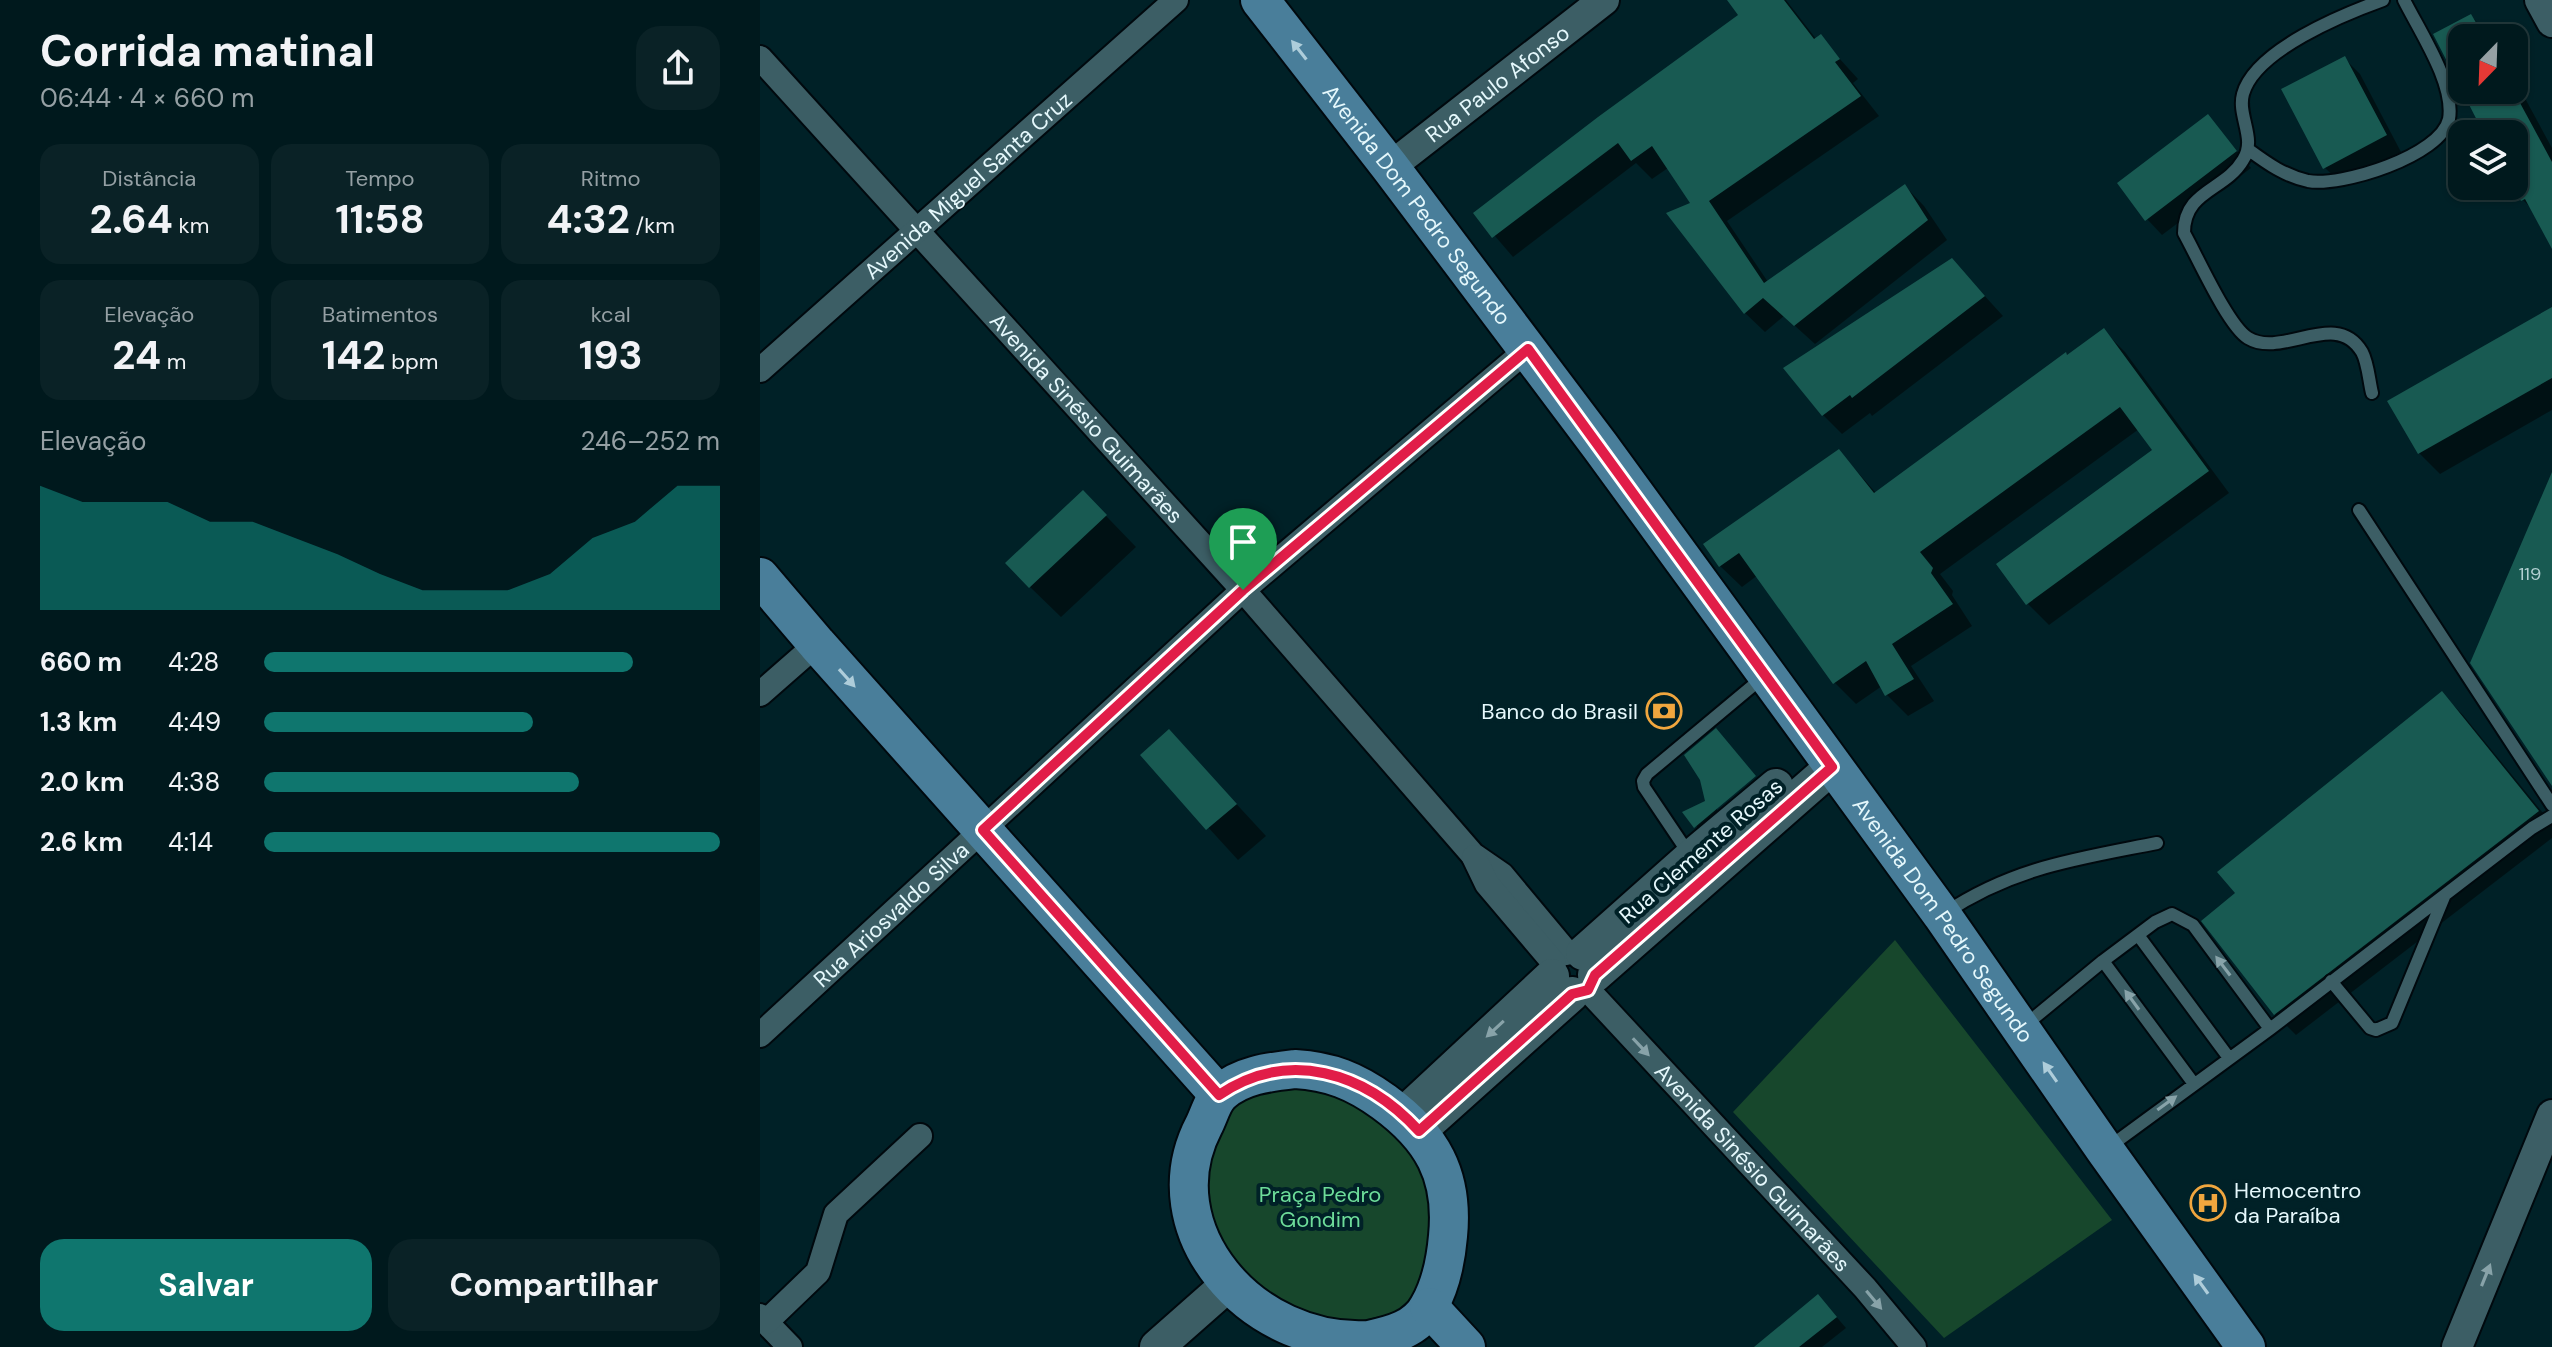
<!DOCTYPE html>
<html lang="pt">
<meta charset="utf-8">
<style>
:root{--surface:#00191d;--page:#0a2226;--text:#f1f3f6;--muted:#95a0a4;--line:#22383b;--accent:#0f766e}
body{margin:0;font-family:"DM Sans",sans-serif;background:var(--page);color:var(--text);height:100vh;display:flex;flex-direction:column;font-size:30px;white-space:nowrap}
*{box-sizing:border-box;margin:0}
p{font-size:26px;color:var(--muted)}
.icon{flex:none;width:44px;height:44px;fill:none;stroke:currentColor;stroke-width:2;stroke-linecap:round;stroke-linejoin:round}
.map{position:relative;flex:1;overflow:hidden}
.panel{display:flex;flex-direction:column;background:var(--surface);width:760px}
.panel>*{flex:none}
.needle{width:52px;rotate:203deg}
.controls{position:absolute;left:1688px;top:24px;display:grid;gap:16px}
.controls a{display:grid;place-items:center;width:80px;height:80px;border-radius:16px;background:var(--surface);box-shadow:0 2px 6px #0004,0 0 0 2px var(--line);font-size:40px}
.pin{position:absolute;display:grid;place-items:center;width:68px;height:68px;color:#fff;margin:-82px -34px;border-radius:50% 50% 50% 0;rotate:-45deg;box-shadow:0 0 8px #0007}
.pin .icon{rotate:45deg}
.round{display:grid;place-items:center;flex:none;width:84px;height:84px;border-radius:24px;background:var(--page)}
.summary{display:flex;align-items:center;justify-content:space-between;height:136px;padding:0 40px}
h1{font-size:44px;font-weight:700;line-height:60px}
.metrics{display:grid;grid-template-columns:repeat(3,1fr);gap:12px;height:136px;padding:8px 40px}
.metrics div{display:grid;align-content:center;border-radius:20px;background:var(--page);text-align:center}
.metrics b{font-size:40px;font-weight:700}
.metrics small{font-size:22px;font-weight:400}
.metrics p{font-size:22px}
.chart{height:224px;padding:16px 40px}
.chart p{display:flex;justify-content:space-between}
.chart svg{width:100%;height:144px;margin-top:8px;fill:var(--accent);opacity:.7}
.action{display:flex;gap:16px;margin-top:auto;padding:16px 40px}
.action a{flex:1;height:92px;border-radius:24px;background:var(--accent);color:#fff;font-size:32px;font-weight:700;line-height:92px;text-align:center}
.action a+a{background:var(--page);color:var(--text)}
ul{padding:0 40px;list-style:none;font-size:26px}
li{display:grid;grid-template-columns:128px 96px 1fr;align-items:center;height:60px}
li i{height:20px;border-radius:10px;background:var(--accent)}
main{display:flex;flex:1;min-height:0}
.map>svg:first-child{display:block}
.green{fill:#17472c}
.shadow{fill:#0007}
.building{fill:#185a52}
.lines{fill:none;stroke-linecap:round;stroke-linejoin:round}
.service-casing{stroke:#00090e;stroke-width:16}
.minor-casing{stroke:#00090e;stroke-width:28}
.tertiary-casing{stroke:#00090e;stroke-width:34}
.secondary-casing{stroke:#00090e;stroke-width:38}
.primary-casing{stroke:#00090e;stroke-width:42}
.service{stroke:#3c5e65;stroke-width:12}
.minor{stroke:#3c5e65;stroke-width:24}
.tertiary{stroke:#3c5e65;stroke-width:30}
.secondary{stroke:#3c5e65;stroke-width:34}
.primary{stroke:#497e9a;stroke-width:38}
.oneway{fill:#aecdda}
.oneway2{fill:#88a3a9}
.route-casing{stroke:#fff;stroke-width:16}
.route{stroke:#e11d48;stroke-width:10}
.labels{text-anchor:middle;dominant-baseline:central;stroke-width:8;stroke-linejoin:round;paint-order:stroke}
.number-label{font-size:18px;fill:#b2d0d2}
.street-label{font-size:22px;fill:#e5f8fc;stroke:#002127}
.poi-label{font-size:22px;fill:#e5f8fc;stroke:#002127;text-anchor:end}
.park-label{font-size:22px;fill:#6ddc9a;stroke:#002127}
</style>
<main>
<section class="panel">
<div class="summary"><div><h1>Corrida matinal</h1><p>06:44 · 4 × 660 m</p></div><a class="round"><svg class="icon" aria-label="share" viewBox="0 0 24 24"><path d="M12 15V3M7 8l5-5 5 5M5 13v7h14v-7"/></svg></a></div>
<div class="metrics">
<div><p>Distância</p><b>2.64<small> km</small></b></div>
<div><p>Tempo</p><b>11:58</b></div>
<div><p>Ritmo</p><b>4:32<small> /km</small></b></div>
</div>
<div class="metrics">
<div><p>Elevação</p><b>24<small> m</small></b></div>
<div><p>Batimentos</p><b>142<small> bpm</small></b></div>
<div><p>kcal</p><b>193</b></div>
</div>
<div class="chart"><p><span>Elevação</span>246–252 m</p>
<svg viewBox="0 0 160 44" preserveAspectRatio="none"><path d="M0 44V6L10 11L20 11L30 11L40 17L50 17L60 22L70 27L80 33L90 38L100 38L110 38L120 33L130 22L140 17L150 6L160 6V44z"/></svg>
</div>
<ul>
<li><b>660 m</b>4:28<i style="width:81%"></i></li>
<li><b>1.3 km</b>4:49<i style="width:59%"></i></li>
<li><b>2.0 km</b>4:38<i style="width:69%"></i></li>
<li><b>2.6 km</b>4:14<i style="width:100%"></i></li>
</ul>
<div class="action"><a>Salvar</a><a>Compartilhar</a></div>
</section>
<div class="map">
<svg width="1792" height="1347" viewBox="0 0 1792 1347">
<rect width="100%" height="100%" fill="#002127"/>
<path class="green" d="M 1135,940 L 1352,1220 L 1184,1338 L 973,1112 Z
M 544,1087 L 576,1094 L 627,1122 L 666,1160 L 683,1211 L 662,1288 L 634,1313 L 590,1323 L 534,1311 L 492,1294 L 438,1202 L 442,1145 L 478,1102 L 513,1090 Z"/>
<path class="shadow" d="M 970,0 L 1026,0 L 1057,40 L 1060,37 L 1098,79 L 1093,83 L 1119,116 L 967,221 L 1008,282 L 1145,186 L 1164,206 L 1187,240 L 1055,344 L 1024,316 L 1005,332 L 985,313 L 932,204 L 908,168 L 892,179 L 876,163 L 753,257 L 716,214 L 981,15 Z
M 1711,16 L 1732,38 L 1702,38 L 1702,85 L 1675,35 Z
M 1584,58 L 1600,74 L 1641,152 L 1581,183 L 1565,168 Z
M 1754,78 L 1792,148 L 1792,245 L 1775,212 L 1763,200 L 1754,184 L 1754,134 L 1728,134 L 1704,90 L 1754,90 Z
M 1448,116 L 1491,168 L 1402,235 L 1387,219 Z
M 1192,260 L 1243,316 L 1112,416 L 1110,413 L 1082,434 L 1063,415 Z
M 1792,310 L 1792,410 L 1680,474 L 1659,453 Z
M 1344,331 L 1365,352 L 1469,493 L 1289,625 L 1268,604 L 1394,451 L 1379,429 L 1180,574 L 1193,591 L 1192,595 L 1212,626 L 1151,666 L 1174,701 L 1148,716 L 1127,695 L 1122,686 L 1096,704 L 1075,683 L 998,575 L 982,587 L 960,566 L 1079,451 L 1116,493 Z
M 323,492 L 376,547 L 301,617 L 270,587 Z
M 1682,694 L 1703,715 L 1792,824 L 1792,838 L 1536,1035 L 1515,1014 L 1478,893 Z
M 409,731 L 506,836 L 478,860 L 382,755 Z
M 998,778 L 1010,793 L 951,843 L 925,813 L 957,806 L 957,812 Z
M 1068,1307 L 1086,1328 L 1062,1347 L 1008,1347 Z"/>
<path class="building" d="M 967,0 L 1024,0 L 1054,39 L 1061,34 L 1080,59 L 1075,62 L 1101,96 L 949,201 L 1004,283 L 1145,184 L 1168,220 L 1034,326 L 1003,298 L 984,314 L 906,213 L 930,203 L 892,146 L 871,161 L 858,143 L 732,238 L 713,213 L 838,117 L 978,15 Z
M 1711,14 L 1725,38 L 1702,38 L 1702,90 L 1753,90 L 1792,162 L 1792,249 L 1765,199 L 1761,201 L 1754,189 L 1754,134 L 1724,134 L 1673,34 Z
M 1585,56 L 1627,135 L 1563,169 L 1521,89 Z
M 1448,114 L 1477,151 L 1385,221 L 1357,183 Z
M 1192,258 L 1225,296 L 1092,398 L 1090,395 L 1062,416 L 1023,368 Z
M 1792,307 L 1792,378 L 1658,454 L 1627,401 Z
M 1344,328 L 1449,471 L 1266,605 L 1236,564 L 1392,450 L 1360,407 L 1160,552 L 1173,568 L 1171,573 L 1193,604 L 1132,644 L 1154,679 L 1125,696 L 1106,661 L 1073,684 L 979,553 L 959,567 L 943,544 L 1079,449 L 1114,493 L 1306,352 L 1307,355 Z
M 1792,472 L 1792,786 L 1710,663 Z
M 323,490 L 347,515 L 269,588 L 245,563 Z
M 1682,691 L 1779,811 L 1514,1015 L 1441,921 L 1475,893 L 1457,872 Z
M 956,728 L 996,776 L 934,828 L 922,812 L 945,801 L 940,780 L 924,755 Z
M 409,729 L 477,804 L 446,830 L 380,755 Z
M 1058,1294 L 1077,1317 L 1039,1347 L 994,1347 Z"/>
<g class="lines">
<defs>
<path id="service" d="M 1489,150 C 1508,164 1525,176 1548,181 C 1581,187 1681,156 1689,119 C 1695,84 1660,32 1644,0
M 1612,393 C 1609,381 1608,363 1602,352 C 1576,308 1523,359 1488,338 C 1468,326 1437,256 1424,233 C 1424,190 1465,191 1483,160 C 1497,139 1477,116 1483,94 C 1495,50 1584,14 1623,0
M 1599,510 L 1792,805
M 929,854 L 884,787 L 883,781 L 887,774 L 1002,678
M 1185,913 C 1254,867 1317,859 1397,843
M 1378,935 L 1469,1058
M 1343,961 L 1434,1084
M 1571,981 L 1610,1028 L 1616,1030 L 1632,1023 L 1684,897
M 1263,1027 L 1343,961 L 1395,922 L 1412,914 L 1433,925 L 1510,1029
M 1349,1147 L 1510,1029 L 1772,828 L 1792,816"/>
<g id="minor">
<path id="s1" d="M 0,58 L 483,590 L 713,855 L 742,875 L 807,953"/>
<path id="s2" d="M 0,370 L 416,0"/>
<path d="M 0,694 L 57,644"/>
<path d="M 714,857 L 727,884 L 794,963"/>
<path id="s3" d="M 828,990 L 1105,1288 L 1154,1347"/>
<path id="s4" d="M 0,1035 L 483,590 L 768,349"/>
<path d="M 0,1316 L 30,1347"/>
<path d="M 6,1322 L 58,1272 L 76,1214 L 160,1136"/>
</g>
<g id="tertiary">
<path d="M 1780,0 L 1792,22"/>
<path id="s5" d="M 630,167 L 844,0"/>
<path d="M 1697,1347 L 1792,1115"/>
</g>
<path id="secondary" d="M 823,953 L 931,857 L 1016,786
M 835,975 L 1072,767
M 646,1112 L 792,976
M 659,1131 L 812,994
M 397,1347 L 465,1287"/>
<g id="primary">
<path id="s6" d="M 500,0 L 630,167 L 840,446 L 1182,915 L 1345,1150 L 1486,1347"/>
<path d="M 0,577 L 57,644 L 459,1095"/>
<path d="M 535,1069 C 570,1071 595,1081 624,1102 C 672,1137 694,1175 688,1236 C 686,1259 681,1285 669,1306 C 657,1329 632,1335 609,1340 C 492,1347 389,1230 444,1125 C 449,1115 453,1100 461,1093 C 481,1075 509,1072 535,1069 Z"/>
<path d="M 669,1307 L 706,1347"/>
</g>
</defs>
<use href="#service" class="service-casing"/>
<use href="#minor" class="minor-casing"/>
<use href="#tertiary" class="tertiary-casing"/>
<use href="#secondary" class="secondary-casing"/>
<use href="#primary" class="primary-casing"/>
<use href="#service" class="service"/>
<use href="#minor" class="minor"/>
<use href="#tertiary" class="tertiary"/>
<use href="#secondary" class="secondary"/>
<use href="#primary" class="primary"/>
</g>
<defs><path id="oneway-solid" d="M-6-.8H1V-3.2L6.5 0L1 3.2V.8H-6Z" transform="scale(2)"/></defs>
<g class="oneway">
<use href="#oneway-solid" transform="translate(539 50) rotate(-128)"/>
<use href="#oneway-solid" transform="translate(87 678) rotate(48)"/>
<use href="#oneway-solid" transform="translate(1290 1072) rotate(-125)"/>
<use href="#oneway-solid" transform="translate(1441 1284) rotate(-126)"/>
</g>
<g class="oneway2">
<use href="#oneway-solid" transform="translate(1463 966) rotate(-127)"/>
<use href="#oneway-solid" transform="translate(1372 1000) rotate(-126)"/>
<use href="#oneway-solid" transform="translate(735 1029) rotate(137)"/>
<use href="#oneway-solid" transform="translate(881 1047) rotate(47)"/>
<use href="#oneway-solid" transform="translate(1407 1103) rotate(-36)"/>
<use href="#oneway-solid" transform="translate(1726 1275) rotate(-68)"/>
<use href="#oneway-solid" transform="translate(1114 1300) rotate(50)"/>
</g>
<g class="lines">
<defs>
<path id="route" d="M 768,349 L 1072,767 L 835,975 L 828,990 L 812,994 L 659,1131 C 605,1072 528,1048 459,1095 L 223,830 L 483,590 Z"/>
</defs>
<use href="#route" class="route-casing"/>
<use href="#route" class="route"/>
</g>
<defs>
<symbol id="bank-ring" viewBox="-11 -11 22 22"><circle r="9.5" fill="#002127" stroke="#f0a63e" stroke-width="1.5"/><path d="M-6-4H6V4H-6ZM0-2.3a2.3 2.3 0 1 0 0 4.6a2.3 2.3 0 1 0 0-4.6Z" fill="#f0a63e"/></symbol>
<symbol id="hospital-ring" viewBox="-11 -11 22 22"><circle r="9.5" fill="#002127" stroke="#f0a63e" stroke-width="1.5"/><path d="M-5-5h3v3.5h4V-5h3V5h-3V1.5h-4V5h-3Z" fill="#f0a63e"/></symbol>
</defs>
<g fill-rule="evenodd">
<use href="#bank-ring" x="884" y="691" width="40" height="40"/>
<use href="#hospital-ring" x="1428" y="1183" width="40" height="40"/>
</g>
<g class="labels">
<g class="number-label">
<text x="1770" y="574">119</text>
</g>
<g class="street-label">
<text stroke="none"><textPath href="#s5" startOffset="136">Rua Paulo Afonso</textPath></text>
<text stroke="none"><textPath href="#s2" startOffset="278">Avenida Miguel Santa Cruz</textPath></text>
<text stroke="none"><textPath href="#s6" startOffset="258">Avenida Dom Pedro Segundo</textPath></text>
<text stroke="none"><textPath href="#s1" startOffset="486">Avenida Sinésio Guimarães</textPath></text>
<text transform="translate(941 851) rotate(-41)">Rua Clemente Rosas</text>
<text stroke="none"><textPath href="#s4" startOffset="178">Rua Ariosvaldo Silva</textPath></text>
<text stroke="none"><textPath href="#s6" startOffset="1146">Avenida Dom Pedro Segundo</textPath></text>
<text stroke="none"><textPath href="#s3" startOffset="242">Avenida Sinésio Guimarães</textPath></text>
</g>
<g class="poi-label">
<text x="878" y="711">Banco do Brasil</text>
<text x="1474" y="1190" text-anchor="start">Hemocentro<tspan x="1474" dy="25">da Paraíba</tspan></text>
</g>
<g class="park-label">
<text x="560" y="1194">Praça Pedro<tspan x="560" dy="25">Gondim</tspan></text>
</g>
</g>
</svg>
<div class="controls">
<a><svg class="needle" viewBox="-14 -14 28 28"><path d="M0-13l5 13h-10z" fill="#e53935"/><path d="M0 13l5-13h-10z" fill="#95a0a4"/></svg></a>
<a><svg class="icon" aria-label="layers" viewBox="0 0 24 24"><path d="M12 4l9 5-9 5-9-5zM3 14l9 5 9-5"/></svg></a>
</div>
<div class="pin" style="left:483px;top:590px;background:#1e9e55"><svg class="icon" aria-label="arrive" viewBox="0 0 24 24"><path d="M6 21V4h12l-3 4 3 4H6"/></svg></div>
</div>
</main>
